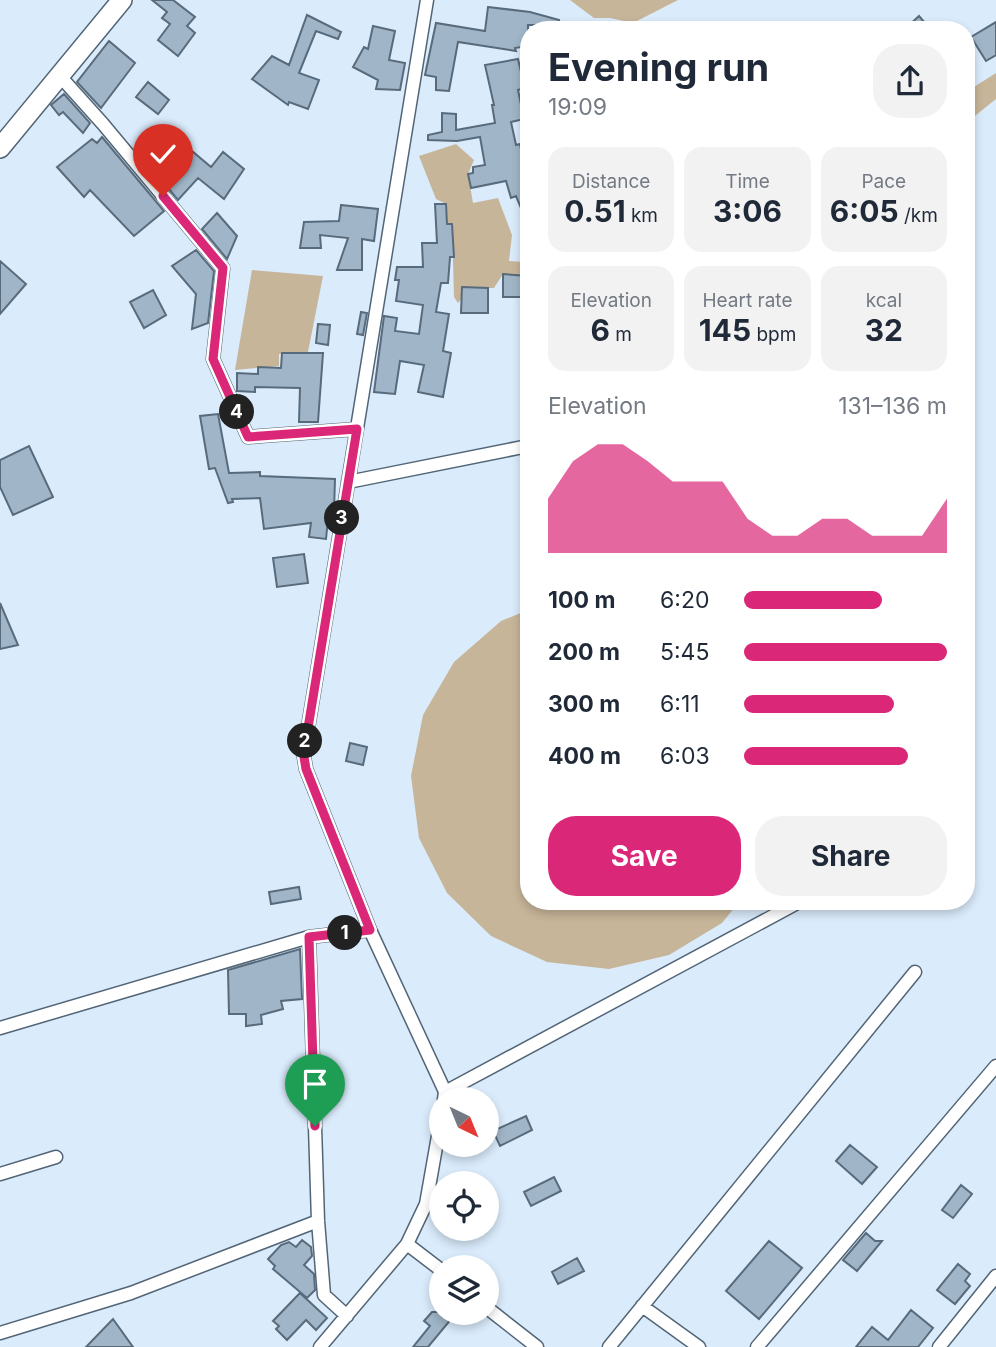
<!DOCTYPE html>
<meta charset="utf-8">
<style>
:root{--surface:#fff;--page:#f2f2f3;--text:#1f2937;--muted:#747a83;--accent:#db2777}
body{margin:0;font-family:Inter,sans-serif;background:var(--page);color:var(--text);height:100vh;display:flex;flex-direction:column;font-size:26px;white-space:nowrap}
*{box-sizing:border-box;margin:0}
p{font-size:23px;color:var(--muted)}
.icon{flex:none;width:38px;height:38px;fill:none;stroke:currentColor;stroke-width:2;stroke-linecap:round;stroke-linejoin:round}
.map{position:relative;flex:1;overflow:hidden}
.drawer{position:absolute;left:520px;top:21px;width:455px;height:889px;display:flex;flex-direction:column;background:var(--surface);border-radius:28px;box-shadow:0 4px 10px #0003}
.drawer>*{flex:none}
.needle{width:46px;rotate:137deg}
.fabs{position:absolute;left:429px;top:1087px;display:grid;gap:14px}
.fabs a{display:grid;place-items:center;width:70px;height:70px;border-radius:50%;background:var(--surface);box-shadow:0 4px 10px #0003;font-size:35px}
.pin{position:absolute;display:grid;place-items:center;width:60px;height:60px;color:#fff;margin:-72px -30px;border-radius:50% 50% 50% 0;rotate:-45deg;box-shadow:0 0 7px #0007}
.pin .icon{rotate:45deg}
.km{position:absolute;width:35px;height:35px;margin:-18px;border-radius:50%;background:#222;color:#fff;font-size:19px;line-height:35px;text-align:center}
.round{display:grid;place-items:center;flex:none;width:74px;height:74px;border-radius:28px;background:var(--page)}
.head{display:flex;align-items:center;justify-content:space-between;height:119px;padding:0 28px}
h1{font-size:38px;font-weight:700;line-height:52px}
.figures{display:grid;grid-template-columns:repeat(3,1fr);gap:10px;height:119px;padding:7px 28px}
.figures div{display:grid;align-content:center;border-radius:18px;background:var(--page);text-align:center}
.figures b{font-size:30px;font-weight:700}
.figures small{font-size:19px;font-weight:400}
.figures p{font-size:19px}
.chart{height:196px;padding:14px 28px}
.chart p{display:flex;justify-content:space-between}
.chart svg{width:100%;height:126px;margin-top:7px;fill:var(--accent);opacity:.7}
.cta{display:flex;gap:14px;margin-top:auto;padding:14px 28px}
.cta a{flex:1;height:80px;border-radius:28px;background:var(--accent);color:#fff;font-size:28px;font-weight:700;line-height:80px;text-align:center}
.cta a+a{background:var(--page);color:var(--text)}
ul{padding:0 28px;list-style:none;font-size:23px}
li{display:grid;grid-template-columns:112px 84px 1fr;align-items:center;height:52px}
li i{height:18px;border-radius:9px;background:var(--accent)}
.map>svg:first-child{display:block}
.green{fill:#c7b599}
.building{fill:#a0b6c8;stroke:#586b7c;stroke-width:2}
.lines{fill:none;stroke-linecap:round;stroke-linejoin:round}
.street-casing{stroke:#526576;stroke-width:15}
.primary-casing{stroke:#526576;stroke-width:22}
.street{stroke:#fff;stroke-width:12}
.primary{stroke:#fff;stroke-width:19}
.route-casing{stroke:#fff;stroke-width:14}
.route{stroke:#db2777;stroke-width:9}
</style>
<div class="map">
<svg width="996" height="1347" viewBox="0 0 996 1347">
<rect width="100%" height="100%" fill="#daebfb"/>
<path class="green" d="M 570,0 L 678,0 L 633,23 L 610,18 L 594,18 Z
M 996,73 L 996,99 L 966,123 L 966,92 Z
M 456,144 L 474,160 L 468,174 L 473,203 L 498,198 L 512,235 L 509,261 L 523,262 L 523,275 L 503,274 L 494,288 L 462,288 L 462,298 L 458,303 L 454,297 L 452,225 L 447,224 L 446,204 L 436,199 L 419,156 Z
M 252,270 L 323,276 L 308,352 L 279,354 L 279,366 L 235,370 Z
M 528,610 L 528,901 L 740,901 L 722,923 L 669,955 L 609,969 L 547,962 L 491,936 L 447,893 L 419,838 L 411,776 L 423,715 L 454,662 L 501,621 Z"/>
<path class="building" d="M 152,0 L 173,0 L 195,17 L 187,26 L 195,33 L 178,56 L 158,40 L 170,24 L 162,18 L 167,12 Z
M 488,7 L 530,12 L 559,20 L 558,25 L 528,25 L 528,46 L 515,48 L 516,51 L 458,42 L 449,91 L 436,90 L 436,77 L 425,75 L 436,23 L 485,31 Z
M 307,15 L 341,32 L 338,39 L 316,31 L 299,73 L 319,80 L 308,109 L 289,102 L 288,105 L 252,79 L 272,56 L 289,65 Z
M 919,16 L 931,30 L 904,30 Z
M 996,22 L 996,55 L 986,61 L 971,37 Z
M 373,26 L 395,31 L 389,60 L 405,63 L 400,90 L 376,89 L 378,80 L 353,67 L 364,47 L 368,49 Z
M 109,41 L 135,63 L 101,108 L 77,82 Z
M 518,59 L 522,76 L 526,75 L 528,87 L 518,90 L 524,119 L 511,122 L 516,145 L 520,144 L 522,154 L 528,151 L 528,225 L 516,196 L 511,198 L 506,181 L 471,188 L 468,174 L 473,173 L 473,167 L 485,165 L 480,137 L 457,141 L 428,140 L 428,135 L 442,132 L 442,113 L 456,114 L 456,130 L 495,123 L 492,105 L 494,105 L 485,65 Z
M 148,82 L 169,100 L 158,114 L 136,97 Z
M 64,94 L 90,123 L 83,133 L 63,112 L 59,115 L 51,105 Z
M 102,137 L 164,211 L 134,236 L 90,190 L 84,197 L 57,167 L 92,139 L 97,143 Z
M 146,140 L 170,165 L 186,146 L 211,167 L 223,152 L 244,169 L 224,199 L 198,178 L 178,200 L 136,150 Z
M 435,204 L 446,204 L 447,224 L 452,224 L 454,257 L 450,257 L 448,283 L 441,283 L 436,312 L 449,314 L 443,351 L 451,353 L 443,397 L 418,392 L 424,365 L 400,361 L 395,394 L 374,392 L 384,316 L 397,318 L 395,331 L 419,334 L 423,305 L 396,301 L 399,280 L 395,280 L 397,267 L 423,267 L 422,243 L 437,243 Z
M 341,205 L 378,209 L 374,241 L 362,239 L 362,270 L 337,270 L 348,238 L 320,235 L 321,248 L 300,248 L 304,222 L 339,221 Z
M 217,213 L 237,236 L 227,259 L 202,229 Z
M 196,250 L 214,271 L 208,323 L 192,329 L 196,294 L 172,266 Z
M 0,261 L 26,284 L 0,314 Z
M 503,274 L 528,276 L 528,297 L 503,297 Z
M 462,287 L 488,288 L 488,313 L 461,313 Z
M 153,290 L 166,315 L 144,328 L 130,302 Z
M 361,312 L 367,313 L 363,335 L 357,334 Z
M 318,324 L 330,325 L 328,345 L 316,343 Z
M 282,353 L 323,353 L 318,422 L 299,422 L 300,388 L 255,387 L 255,392 L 237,391 L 237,373 L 258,374 L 258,367 L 281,368 Z
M 218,414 L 229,473 L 260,472 L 260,476 L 335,479 L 334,511 L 329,510 L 326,539 L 309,537 L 311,523 L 264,529 L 260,498 L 232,499 L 233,502 L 228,503 L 215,468 L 209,469 L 200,416 Z
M 29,446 L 53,497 L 13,515 L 0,487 L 0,460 Z
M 304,554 L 308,583 L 277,587 L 273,558 Z
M 0,603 L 18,645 L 0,649 Z
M 350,743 L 367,747 L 363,765 L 346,761 Z
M 299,887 L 301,899 L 271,904 L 269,892 Z
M 300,949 L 302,999 L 281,1001 L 283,1009 L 261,1015 L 262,1024 L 246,1026 L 246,1014 L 229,1014 L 228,970 Z
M 526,1116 L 532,1130 L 500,1146 L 493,1131 Z
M 850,1145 L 877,1167 L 862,1184 L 836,1161 Z
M 554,1177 L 561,1191 L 531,1206 L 524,1192 Z
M 961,1185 L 972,1194 L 953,1218 L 942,1210 Z
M 866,1233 L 875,1241 L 882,1241 L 857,1271 L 843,1260 Z
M 302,1240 L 311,1247 L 312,1256 L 304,1265 L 314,1274 L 315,1290 L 307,1298 L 273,1269 L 275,1266 L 268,1259 L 281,1245 L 289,1242 L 296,1247 Z
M 769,1241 L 802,1268 L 759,1319 L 726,1291 Z
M 577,1258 L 584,1271 L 558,1284 L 552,1272 Z
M 958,1264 L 970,1274 L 965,1281 L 970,1286 L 955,1304 L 937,1290 Z
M 300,1293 L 327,1318 L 316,1330 L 306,1320 L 287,1340 L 276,1329 L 279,1326 L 273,1321 Z
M 911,1310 L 933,1328 L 918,1347 L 856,1347 L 872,1327 L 888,1340 Z
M 432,1312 L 457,1312 L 428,1347 L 413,1347 L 430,1326 L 424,1321 Z
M 113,1319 L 133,1347 L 86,1347 Z"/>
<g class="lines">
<defs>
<path id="street" d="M 427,0 L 308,728 L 303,751 L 306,769 L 370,930 L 442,1085 L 445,1092 L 444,1099
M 59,75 L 103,124 L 223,268 L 213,359 L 248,437 L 357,429
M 348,482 L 528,446
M 309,937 L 318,1221 L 324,1295 L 347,1316
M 0,1028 L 309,937 L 370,930
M 445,1092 L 801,901
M 0,1174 L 56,1157
M 407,1244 L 441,1270
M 642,1306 L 699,1347
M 486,1307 L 537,1347
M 0,1333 L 131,1293 L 318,1221
M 320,1347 L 407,1244 L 426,1204 L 441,1119
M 609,1347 L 915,972
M 757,1347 L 996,1066
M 939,1347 L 996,1276"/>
<path id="primary" d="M 0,148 L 122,0"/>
</defs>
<use href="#street" class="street-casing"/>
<use href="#primary" class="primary-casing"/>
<use href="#street" class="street"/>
<use href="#primary" class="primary"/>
</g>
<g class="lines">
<defs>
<path id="route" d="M 163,196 L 223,268 L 213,359 L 248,437 L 357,429 L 308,728 L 303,751 L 306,769 L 370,930 L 309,937 L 315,1126"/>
</defs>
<use href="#route" class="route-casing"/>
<use href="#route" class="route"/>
</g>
</svg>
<div class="fabs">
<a><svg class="needle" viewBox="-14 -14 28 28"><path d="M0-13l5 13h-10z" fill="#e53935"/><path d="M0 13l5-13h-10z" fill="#747a83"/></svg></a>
<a><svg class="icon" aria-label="locate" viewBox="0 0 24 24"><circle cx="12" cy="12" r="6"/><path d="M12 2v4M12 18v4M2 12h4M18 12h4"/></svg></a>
<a><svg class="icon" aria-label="layers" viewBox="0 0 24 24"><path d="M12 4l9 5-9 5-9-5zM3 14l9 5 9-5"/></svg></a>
</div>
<div class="pin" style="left:315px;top:1126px;background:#1e9e55"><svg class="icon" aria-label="arrive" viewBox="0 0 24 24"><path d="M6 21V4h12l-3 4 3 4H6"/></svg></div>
<div class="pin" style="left:163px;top:196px;background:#d93025"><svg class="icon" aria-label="check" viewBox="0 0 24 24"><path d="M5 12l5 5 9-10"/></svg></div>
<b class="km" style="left:345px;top:933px">1</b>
<b class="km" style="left:305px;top:741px">2</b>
<b class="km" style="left:342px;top:518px">3</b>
<b class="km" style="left:237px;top:412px">4</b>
<section class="drawer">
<div class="head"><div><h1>Evening run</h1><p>19:09</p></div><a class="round"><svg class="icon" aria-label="share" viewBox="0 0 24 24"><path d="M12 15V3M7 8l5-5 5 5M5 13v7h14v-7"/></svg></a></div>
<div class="figures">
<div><p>Distance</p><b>0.51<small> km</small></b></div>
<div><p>Time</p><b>3:06</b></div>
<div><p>Pace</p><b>6:05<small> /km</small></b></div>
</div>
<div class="figures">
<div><p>Elevation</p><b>6<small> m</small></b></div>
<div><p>Heart rate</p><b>145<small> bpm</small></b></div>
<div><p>kcal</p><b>32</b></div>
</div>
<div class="chart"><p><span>Elevation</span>131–136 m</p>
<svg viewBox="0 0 160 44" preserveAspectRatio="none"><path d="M0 44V25L10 12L20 6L30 6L40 12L50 19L60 19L70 19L80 32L90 38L100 38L110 32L120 32L130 38L140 38L150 38L160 25V44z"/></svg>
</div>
<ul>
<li><b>100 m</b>6:20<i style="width:68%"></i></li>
<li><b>200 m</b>5:45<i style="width:100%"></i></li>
<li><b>300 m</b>6:11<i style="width:74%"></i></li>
<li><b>400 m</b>6:03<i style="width:81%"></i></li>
</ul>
<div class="cta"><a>Save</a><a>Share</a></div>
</section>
</div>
